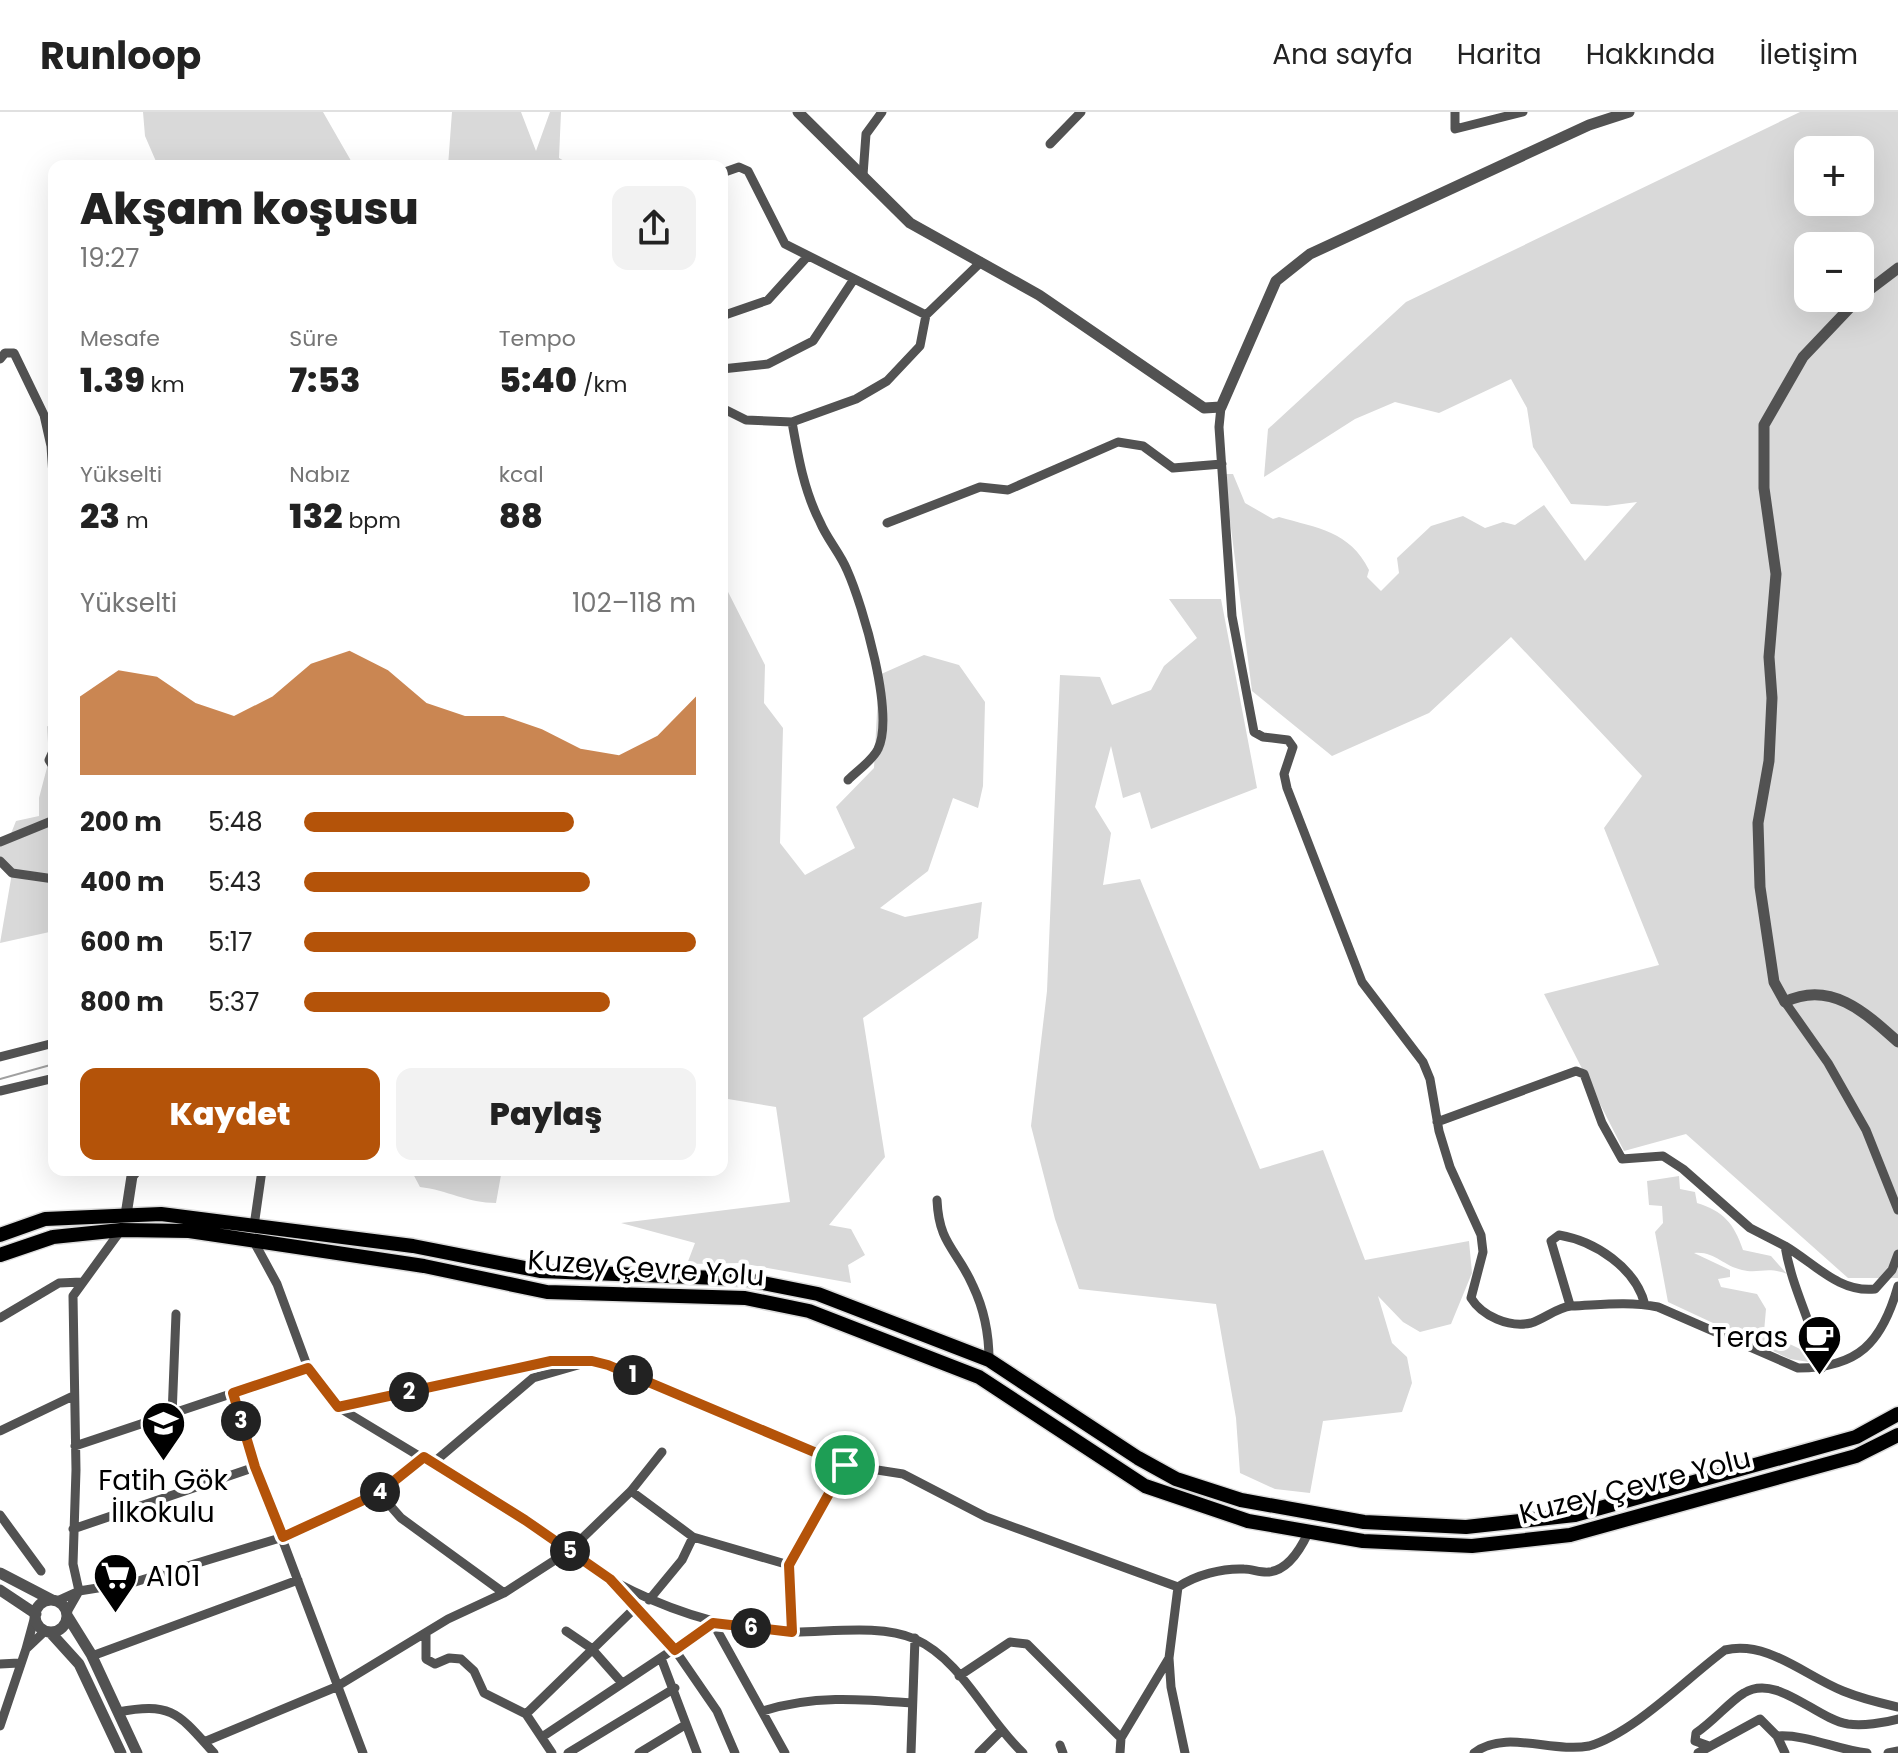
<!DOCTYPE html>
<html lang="tr">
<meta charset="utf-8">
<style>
:root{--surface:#fff;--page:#f2f2f2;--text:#222;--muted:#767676;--line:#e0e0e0;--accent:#b45309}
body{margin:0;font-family:Poppins,sans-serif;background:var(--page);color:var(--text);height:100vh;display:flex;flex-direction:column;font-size:30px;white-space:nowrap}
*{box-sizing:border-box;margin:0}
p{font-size:26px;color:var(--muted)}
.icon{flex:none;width:44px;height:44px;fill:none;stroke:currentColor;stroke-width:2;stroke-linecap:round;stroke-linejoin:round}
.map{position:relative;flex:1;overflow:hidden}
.details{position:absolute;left:48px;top:48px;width:680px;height:1016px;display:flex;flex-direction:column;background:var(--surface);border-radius:16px;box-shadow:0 8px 32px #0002}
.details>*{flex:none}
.controls{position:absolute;left:1794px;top:24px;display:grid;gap:16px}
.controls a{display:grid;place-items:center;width:80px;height:80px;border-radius:16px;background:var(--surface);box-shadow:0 8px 32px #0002;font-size:40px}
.pin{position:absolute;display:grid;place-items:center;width:68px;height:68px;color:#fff;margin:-34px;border:4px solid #fff;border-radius:50%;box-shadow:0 2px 8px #0007}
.km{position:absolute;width:40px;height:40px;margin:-20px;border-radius:50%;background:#222;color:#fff;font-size:22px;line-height:40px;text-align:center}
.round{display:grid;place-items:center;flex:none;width:84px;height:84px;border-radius:16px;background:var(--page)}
.overview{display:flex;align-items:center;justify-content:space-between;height:136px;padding:0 32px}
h1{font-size:44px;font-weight:800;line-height:60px}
.figures{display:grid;grid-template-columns:repeat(3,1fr);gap:12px;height:136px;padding:8px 32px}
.figures div{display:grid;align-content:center}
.figures b{font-size:34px;font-weight:800}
.figures small{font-size:22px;font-weight:400}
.figures p{font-size:22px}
.chart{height:224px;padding:16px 32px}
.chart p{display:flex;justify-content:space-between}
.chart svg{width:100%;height:144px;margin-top:8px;fill:var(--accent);opacity:.7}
.button{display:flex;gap:16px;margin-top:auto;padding:16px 32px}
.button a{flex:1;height:92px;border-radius:16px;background:var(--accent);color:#fff;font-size:32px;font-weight:800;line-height:92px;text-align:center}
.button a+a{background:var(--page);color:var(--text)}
ul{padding:0 32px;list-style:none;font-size:26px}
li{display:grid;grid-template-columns:128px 96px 1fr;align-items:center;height:60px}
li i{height:20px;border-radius:10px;background:var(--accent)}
header{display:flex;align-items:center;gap:48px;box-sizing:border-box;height:112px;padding:0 40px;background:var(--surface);border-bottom:2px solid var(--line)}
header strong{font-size:38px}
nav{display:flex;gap:44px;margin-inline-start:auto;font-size:28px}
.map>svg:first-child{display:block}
.green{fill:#d9d9d9;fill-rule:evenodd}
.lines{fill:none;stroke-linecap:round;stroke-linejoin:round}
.stream{stroke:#a0a0a0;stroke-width:2}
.primary-casing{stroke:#dbdbdb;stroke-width:17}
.minor{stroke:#525252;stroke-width:9}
.tertiary{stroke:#525252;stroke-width:11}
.primary{stroke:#000;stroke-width:14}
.route-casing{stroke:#fff;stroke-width:16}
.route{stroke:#b45309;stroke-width:10}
.labels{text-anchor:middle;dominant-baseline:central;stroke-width:8;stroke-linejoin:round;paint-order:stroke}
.street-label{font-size:28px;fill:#000;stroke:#fff}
.poi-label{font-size:28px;fill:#000;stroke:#fff;text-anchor:end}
</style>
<header>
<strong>Runloop</strong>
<nav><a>Ana sayfa</a><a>Harita</a><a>Hakkında</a><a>İletişim</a></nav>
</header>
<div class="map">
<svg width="1898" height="1641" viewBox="0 0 1898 1641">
<rect width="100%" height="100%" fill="#fff"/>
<path class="green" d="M 143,0 L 323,0 L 354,54 L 158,54 L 145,24 Z
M 452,0 L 521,0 L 536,39 L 550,0 L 561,0 L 559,46 L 573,54 L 448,54 Z
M 1800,0 L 1898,0 L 1898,1166 L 1848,1166 L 1686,1022 L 1624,1039 L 1544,882 L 1659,853 L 1604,716 L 1642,664 L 1511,525 L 1429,601 L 1332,644 L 1252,579 L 1224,362 L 1233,362 L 1245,391 L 1273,407 L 1279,405 C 1317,416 1350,419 1369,458 L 1367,465 L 1381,479 L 1399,461 L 1397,446 L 1431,414 L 1463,404 L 1485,416 L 1503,410 L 1515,413 L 1544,393 L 1585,449 L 1637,390 L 1607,394 L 1571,392 L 1533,335 L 1527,296 L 1511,267 L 1439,301 L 1395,290 L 1355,307 L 1264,365 L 1268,317 L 1406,190 ZM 1808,38 L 1860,38 L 1860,90 L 1808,90 ZM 1808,134 L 1860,134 L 1860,186 L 1808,186 Z
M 722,468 L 765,553 L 764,591 L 783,616 L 780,731 L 805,763 L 855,736 L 836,695 L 874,656 L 879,563 L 924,543 L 959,553 L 985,590 L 983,674 L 978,696 L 953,686 L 928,759 L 880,796 L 905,805 L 982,790 L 978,826 L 863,906 L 885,1045 L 829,1113 L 851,1117 L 865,1143 L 848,1153 L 851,1171 L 740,1151 L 687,1152 L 695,1131 L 621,1111 L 790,1090 L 776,995 L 722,986 Z
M 1169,487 L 1221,487 L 1257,676 L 1151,717 L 1140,680 L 1123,686 L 1111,634 L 1095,695 L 1111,721 L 1103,773 L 1140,767 L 1260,1057 L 1323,1038 L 1365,1148 L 1469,1129 L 1472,1161 L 1451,1212 L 1420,1220 L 1403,1210 L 1378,1184 L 1392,1231 L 1407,1245 L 1412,1271 L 1402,1300 L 1323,1309 L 1310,1381 L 1275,1377 L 1240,1361 L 1236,1306 L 1216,1192 L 1079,1177 L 1055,1107 L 1031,1014 L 1047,879 L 1060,563 L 1100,565 L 1112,593 L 1151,578 L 1164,554 L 1197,526 Z
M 47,614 L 54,617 L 54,819 L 0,831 L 12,761 L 0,749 L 0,730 L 10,724 L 16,709 L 39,704 L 39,686 L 49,648 Z
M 411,1058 L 626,1058 L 501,1063 L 496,1091 C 468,1091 447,1078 420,1075 Z
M 1679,1064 L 1680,1077 L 1695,1080 L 1697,1091 C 1723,1099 1734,1111 1743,1138 L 1771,1144 L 1787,1162 C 1767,1154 1759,1162 1742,1158 C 1723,1154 1715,1139 1694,1141 L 1730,1158 L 1730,1165 L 1718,1167 L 1721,1175 L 1757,1182 L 1766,1197 L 1764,1220 L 1817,1245 L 1815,1251 L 1790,1247 L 1668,1190 L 1655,1120 L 1663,1111 L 1662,1094 L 1649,1093 L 1647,1069 Z"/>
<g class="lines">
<path class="stream" d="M 0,967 L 54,952"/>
<defs>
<path id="primary" d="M 0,1123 L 45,1107 L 161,1102 L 413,1134 L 540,1159 L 743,1167 L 818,1182 L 989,1248 L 1138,1346 L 1176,1367 L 1241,1388 L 1364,1410 L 1466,1415 L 1575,1403 L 1856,1325 L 1898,1302
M 0,1143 L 53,1125 L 121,1118 L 189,1119 L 424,1154 L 547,1180 L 745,1186 L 809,1199 L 979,1265 L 1145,1374 L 1248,1409 L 1363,1429 L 1472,1434 L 1570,1423 L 1856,1344 L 1898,1323"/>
</defs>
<use href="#primary" class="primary-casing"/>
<path class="minor" d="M 1455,0 L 1455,17 L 1523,0
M 1050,32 L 1081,0
M 722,61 L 739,55 L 748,59 L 785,132 L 926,203
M 863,63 L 866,22 L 882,0
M 722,204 L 768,188 L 807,145
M 0,247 L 5,241 L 14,241 L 44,303 L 51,334 L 54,379
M 722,257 L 768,252 L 813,229 L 854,167
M 1221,295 L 1219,315 L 1232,504 L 1254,620 L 1263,625 L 1288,628 L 1293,635 L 1284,662 L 1287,676 L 1362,870 L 1423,950 L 1430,967 L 1439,1019 L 1450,1055 L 1481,1123 L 1483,1140 L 1471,1186 C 1482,1204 1509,1216 1531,1211 C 1544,1207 1558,1195 1571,1194 C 1600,1193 1627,1189 1658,1195 L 1798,1256 C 1858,1256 1882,1231 1898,1174
M 722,296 L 746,308 L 792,310
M 887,411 L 980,375 L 1008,378 L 1118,330 L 1143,334 L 1173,356 L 1222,352
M 54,637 L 49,648 L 54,656
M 848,668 C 857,659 873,648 878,637 C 895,602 863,494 847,458 C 840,441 827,427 820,410 C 804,379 798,344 792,310 L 856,287 L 887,269 L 920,234 L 926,203 L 981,150
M 0,730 L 54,708
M 0,749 L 12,761 L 54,767
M 1785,890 L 1828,951 L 1866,1018 L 1898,1098
M 0,945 L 54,931
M 0,979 L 54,966
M 1437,1010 L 1576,959 L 1584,962 L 1602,1011 L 1622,1047 L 1663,1044 L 1683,1057 L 1750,1116 L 1785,1134 C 1792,1177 1813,1212 1822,1256
M 937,1088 C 939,1133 957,1137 973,1174 C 984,1197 989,1222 989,1248
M 254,1114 L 262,1058
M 253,1128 L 277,1172 L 308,1256 L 338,1295 L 525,1408 L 610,1467 L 675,1538 L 717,1599 L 735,1641
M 1785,1134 C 1814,1151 1839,1181 1875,1177 L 1892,1158 L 1898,1142
M 1570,1193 L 1551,1129 L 1559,1123 C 1595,1129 1636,1156 1645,1193
M 0,1206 L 59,1171 L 82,1170
M 233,1281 L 255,1355 L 363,1641
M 338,1295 L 551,1249 L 570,1251
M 172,1304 L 176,1202
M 0,1319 L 73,1284
M 75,1334 L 308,1256
M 433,1351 L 533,1266 L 592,1249 L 845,1353
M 631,1379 L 693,1425 L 789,1453
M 379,1381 L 401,1406 L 504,1481
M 0,1403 L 41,1459
M 73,1417 L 255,1355
M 615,1470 C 671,1500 731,1519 795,1520 C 831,1520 881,1512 915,1527 C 962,1548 986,1607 1023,1641
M 649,1488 L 682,1448 L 693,1425
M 57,1489 L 79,1479 L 135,1470 L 280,1426 L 379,1381 L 424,1345
M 67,1500 L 79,1479 L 73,1452 L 76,1358 L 73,1184 L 121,1118
M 35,1504 L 26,1537 L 45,1519
M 713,1511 L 785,1641
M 566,1519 L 591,1536 L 622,1571
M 792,1520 L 789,1453 L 845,1353 L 903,1362 L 986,1405 L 1178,1475
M 426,1521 L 426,1547 L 435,1552 L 449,1546 L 461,1547 L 474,1559 L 484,1581 L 526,1602 L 552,1641
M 92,1544 L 298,1468
M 661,1546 L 697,1641
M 1169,1546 L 1171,1575 L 1185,1641
M 0,1552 L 19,1551
M 959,1564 L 1010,1530 L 1027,1532 L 1121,1626
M 763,1599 C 813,1583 860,1587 911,1591
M 118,1600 C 172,1590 178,1601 214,1641
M 526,1602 L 635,1496
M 0,1614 L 26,1537
M 1777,1624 C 1807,1622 1837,1638 1867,1641
M 542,1625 L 713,1511
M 204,1630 L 336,1575 L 448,1507 L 504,1481 L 569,1439 L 631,1379 L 662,1340
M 1060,1633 L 1063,1641
M 1709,1634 L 1695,1629 L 1696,1621 C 1713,1610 1730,1589 1744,1581 C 1777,1561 1816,1607 1848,1612 C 1863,1614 1884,1611 1898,1607
M 568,1641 L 675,1576
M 639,1641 L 685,1613
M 911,1641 L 915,1526
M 979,1641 L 1000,1620
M 1120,1641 L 1121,1626 L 1169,1546 L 1178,1475 C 1196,1463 1222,1456 1244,1457 C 1252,1457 1261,1461 1269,1460 C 1288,1458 1301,1436 1308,1421
M 1474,1641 C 1505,1617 1552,1641 1589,1634 C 1634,1621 1687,1566 1725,1538 C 1768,1528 1805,1564 1843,1579 C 1860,1586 1880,1591 1898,1595
M 1698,1641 L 1760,1607 L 1777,1624 L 1785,1641
M 1888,1641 L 1898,1639"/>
<path class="tertiary" d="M 798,0 L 910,111 L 1039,183 L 1204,296 L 1221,295 L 1276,169 L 1310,142 L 1589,13 L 1629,0
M 1860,185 L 1898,156
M 1859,186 L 1803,245 L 1764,313 L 1764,376 L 1776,462 L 1769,545 L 1772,586 L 1769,649 L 1758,711 L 1760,775 L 1774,870 L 1785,890 C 1830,868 1865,900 1898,930
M 126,1103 L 132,1064 L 137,1058
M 0,1461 L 52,1488
M 0,1478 L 36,1502
M35 1504a16 16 0 1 1 32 0a16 16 0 1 1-32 0Z
M 68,1505 L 91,1542 L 137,1641
M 50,1520 L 79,1552 L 121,1641"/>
<use href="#primary" class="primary"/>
</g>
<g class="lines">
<defs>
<path id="route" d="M 551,1249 L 592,1249 L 608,1253 L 845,1353 L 789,1453 L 792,1520 L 713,1511 L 675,1538 L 610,1467 L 525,1408 L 424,1345 L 379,1381 L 283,1425 L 255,1355 L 233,1281 L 308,1256 L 338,1295 Z"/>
</defs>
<use href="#route" class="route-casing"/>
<use href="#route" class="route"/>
</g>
<defs>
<symbol id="cafe-pin" viewBox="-11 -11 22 30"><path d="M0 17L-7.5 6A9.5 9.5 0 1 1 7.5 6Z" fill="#000" stroke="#fff"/><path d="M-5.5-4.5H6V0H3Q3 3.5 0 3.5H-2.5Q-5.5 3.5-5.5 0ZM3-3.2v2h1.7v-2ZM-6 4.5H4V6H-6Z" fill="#fff"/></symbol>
<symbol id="school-pin" viewBox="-11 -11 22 30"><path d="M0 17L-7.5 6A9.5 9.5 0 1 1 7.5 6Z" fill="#000" stroke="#fff"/><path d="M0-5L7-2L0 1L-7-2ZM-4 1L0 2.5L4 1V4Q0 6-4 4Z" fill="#fff"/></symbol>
<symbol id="supermarket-pin" viewBox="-11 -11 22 30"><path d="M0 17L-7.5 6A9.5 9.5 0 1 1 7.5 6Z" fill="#000" stroke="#fff"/><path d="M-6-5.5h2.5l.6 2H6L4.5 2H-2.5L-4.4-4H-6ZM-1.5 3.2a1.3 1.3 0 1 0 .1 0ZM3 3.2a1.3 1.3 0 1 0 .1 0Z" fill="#fff"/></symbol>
</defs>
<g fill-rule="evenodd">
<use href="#cafe-pin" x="1794" y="1200" width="51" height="69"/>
<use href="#school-pin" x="138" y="1286" width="51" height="69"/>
<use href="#supermarket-pin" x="90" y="1438" width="51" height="69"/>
</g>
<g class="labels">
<g class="street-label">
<text transform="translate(646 1156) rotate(4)">Kuzey Çevre Yolu</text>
<text transform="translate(1635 1374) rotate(-14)">Kuzey Çevre Yolu</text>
</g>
<g class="poi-label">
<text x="1788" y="1225">Teras</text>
<text x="163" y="1368" text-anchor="middle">Fatih Gök<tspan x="163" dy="32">İlkokulu</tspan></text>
<text x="146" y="1464" text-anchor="start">A101</text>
</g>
</g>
</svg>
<div class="controls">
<a>+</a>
<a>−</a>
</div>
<div class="pin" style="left:845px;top:1353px;background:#1e9e55"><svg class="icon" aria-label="arrive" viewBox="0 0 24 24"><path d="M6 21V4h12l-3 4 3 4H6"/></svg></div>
<b class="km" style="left:633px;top:1263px">1</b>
<b class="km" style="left:409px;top:1280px">2</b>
<b class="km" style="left:241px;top:1309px">3</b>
<b class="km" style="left:380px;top:1380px">4</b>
<b class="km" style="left:570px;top:1439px">5</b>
<b class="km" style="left:751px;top:1516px">6</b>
<section class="details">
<div class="overview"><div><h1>Akşam koşusu</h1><p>19:27</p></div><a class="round"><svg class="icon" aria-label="share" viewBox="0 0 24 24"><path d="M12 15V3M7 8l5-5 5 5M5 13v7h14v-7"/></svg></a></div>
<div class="figures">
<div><p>Mesafe</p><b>1.39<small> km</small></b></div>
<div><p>Süre</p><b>7:53</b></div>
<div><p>Tempo</p><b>5:40<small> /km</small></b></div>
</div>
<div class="figures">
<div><p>Yükselti</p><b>23<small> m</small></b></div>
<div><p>Nabız</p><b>132<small> bpm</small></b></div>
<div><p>kcal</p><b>88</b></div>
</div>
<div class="chart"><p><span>Yükselti</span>102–118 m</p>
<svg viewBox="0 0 160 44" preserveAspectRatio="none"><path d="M0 44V20L10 12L20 14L30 22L40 26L50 20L60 10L70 6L80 12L90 22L100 26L110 26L120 30L130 36L140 38L150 32L160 20V44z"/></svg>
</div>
<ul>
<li><b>200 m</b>5:48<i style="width:69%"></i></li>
<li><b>400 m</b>5:43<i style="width:73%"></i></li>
<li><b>600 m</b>5:17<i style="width:100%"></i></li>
<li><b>800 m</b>5:37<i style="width:78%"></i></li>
</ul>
<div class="button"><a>Kaydet</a><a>Paylaş</a></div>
</section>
</div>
